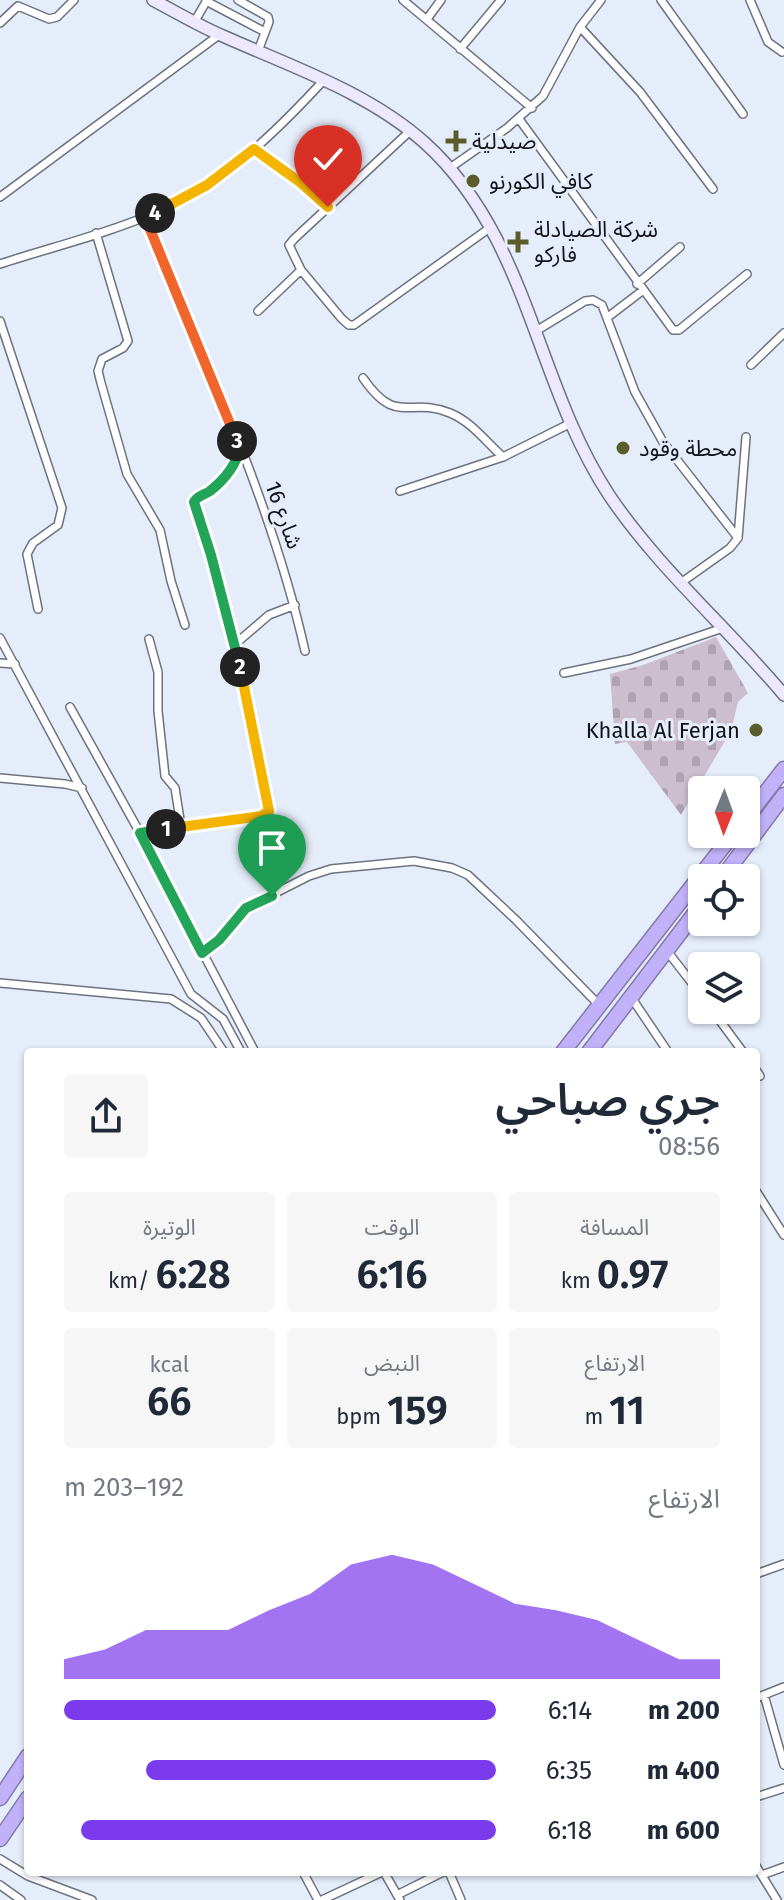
<!DOCTYPE html>
<html lang="ar">
<meta charset="utf-8">
<style>
:root{--surface:#fff;--page:#f6f6f7;--text:#1f2937;--muted:#747a83;--accent:#7c3aed}
body{margin:0;font-family:"Fira Sans","Noto Sans Arabic",sans-serif;background:var(--page);color:var(--text);direction:rtl;height:100vh;display:flex;flex-direction:column;font-size:30px;white-space:nowrap}
*{box-sizing:border-box;margin:0}
p{font-size:26px;color:var(--muted)}
.icon{flex:none;width:44px;height:44px;fill:none;stroke:currentColor;stroke-width:2;stroke-linecap:round;stroke-linejoin:round}
.map{position:relative;flex:1;overflow:hidden;direction:ltr}
.drawer{position:absolute;left:24px;top:1048px;width:736px;height:828px;display:flex;flex-direction:column;background:var(--surface);border-radius:8px;box-shadow:0 2px 6px #0004;direction:rtl}
.drawer>*{flex:none}
.needle{width:52px;rotate:181deg}
.tools{position:absolute;left:688px;top:776px;display:grid;gap:16px}
.tools a{display:grid;place-items:center;width:72px;height:72px;border-radius:8px;background:var(--surface);box-shadow:0 2px 6px #0004;font-size:40px}
.pin{position:absolute;display:grid;place-items:center;width:68px;height:68px;color:#fff;margin:-82px -34px;border-radius:50% 50% 50% 0;rotate:-45deg;box-shadow:0 0 8px #0007}
.pin .icon{rotate:45deg}
.km{position:absolute;width:40px;height:40px;margin:-20px;border-radius:50%;background:#222;color:#fff;font-size:22px;line-height:40px;text-align:center}
.round{display:grid;place-items:center;flex:none;width:84px;height:84px;border-radius:8px;background:var(--page)}
.summary{display:flex;align-items:center;justify-content:space-between;height:136px;padding:0 40px}
h1{font-size:44px;font-weight:600;line-height:60px}
.metrics{display:grid;grid-template-columns:repeat(3,1fr);gap:12px;height:136px;padding:8px 40px}
.metrics div{display:grid;align-content:center;border-radius:8px;background:var(--page);text-align:center}
.metrics b{font-size:40px;font-weight:600}
.metrics small{font-size:22px;font-weight:400}
.metrics p{font-size:22px}
.chart{height:224px;padding:16px 40px}
.chart p{display:flex;justify-content:space-between}
.chart svg{width:100%;height:144px;margin-top:8px;fill:var(--accent);opacity:.7}
ul{padding:0 40px;list-style:none;font-size:26px}
li{display:grid;grid-template-columns:128px 96px 1fr;align-items:center;height:60px}
li i{height:20px;border-radius:10px;background:var(--accent)}
.map>svg:first-child{display:block}
.cemetery{fill:url(#cemetery-stones)}
.lines{fill:none;stroke-linecap:round;stroke-linejoin:round}
.street-casing{stroke:#6c727e;stroke-width:10}
.secondary-casing{stroke:#6c727e;stroke-width:14}
.highway-casing{stroke:#837aaa;stroke-width:17}
.street{stroke:#fff;stroke-width:7}
.secondary{stroke:#ece8fd;stroke-width:11}
.highway{stroke:#c1b1f8;stroke-width:14}
.split-1-casing{stroke:#fff;stroke-width:16}
.split-2-casing{stroke:#fff;stroke-width:16}
.split-3-casing{stroke:#fff;stroke-width:16}
.split-4-casing{stroke:#fff;stroke-width:16}
.split-5-casing{stroke:#fff;stroke-width:16}
.split-1{stroke:#22a559;stroke-width:10}
.split-2{stroke:#f5b400;stroke-width:10}
.split-3{stroke:#22a559;stroke-width:10}
.split-4{stroke:#f0652b;stroke-width:10}
.split-5{stroke:#f5b400;stroke-width:10}
.poi-dot{fill:#5b5e2b;stroke:#e6edfa;stroke-width:3}
.labels{text-anchor:middle;dominant-baseline:central;stroke-width:6;stroke-linejoin:round;paint-order:stroke}
.poi-label{font-size:22px;fill:#111318;stroke:#e6edfa;text-anchor:start}
.street-label{font-size:22px;fill:#111318;stroke:#e6edfa}
</style>
<div class="map">
<svg width="784" height="1900" viewBox="0 0 784 1900">
<defs>
<pattern id="cemetery-stones" width="16" height="16" patternUnits="userSpaceOnUse" patternTransform="scale(2)"><rect width="16" height="16" fill="#cdbece"/><path d="M2 7V4a2 2 0 0 1 4 0v3zM10 15v-3a2 2 0 0 1 4 0v3z" fill="#afa2b0"/></pattern>
</defs>
<rect width="100%" height="100%" fill="#e6edfa"/>
<path class="cemetery" d="M 716,637 L 748,693 L 738,702 L 731,731 L 681,815 L 627,742 L 615,744 L 610,674 L 643,665 Z"/>
<g class="lines">
<defs>
<path id="street" d="M 238,0 L 268,17 L 269,22 L 258,51
M 403,0 L 532,108
M 661,0 L 743,114
M 750,0 L 768,42 L 782,52
M 206,1 L 265,32
M 427,19 L 441,0
M 195,21 L 207,0
M 0,23 L 18,6 L 49,19 L 57,17 L 74,0
M 580,27 L 640,92 L 713,189
M 460,49 L 501,0
M 519,119 L 673,330 L 679,330 L 747,274
M 254,149 L 301,183 L 328,207
M 450,168 L 507,128 L 543,96 L 580,27 L 601,0
M 0,197 L 219,35
M 145,217 C 204,359 271,500 305,651
M 96,233 L 128,341 L 123,348 L 102,359 L 98,371 L 101,383 L 127,474 L 160,530 L 171,581 L 185,625
M 0,264 C 52,247 106,234 157,212 C 222,185 276,132 323,81
M 301,270 L 342,319 L 349,325 L 354,325 L 491,227
M 637,284 L 680,247
M 258,311 L 301,270 L 289,245 L 294,239 L 410,131
M 608,317 L 642,291
M 0,321 L 62,508 L 58,525 L 33,543 L 27,554 L 38,609
M 536,331 L 585,301 L 593,300 L 602,305 L 635,392 L 663,442 L 738,538
M 751,365 L 784,333
M 363,378 C 397,427 408,396 450,413 C 472,422 486,442 503,457
M 400,491 L 503,457 L 571,423
M 682,582 L 730,548 L 738,538 L 746,437
M 0,638 L 191,994 L 223,1019 L 241,1052
M 149,639 L 158,672 L 158,711 L 165,776 L 175,788 L 181,826
M 234,648 L 211,555 L 194,502 C 198,494 202,496 209,491 C 223,481 235,466 239,450
M 0,663 L 15,664
M 564,673 L 631,659 L 723,628
M 70,707 L 140,833 L 255,1052
M 0,778 L 65,784 L 82,788
M 140,833 L 261,816 L 269,811 L 234,645 L 269,615 L 295,605
M 667,951 L 702,996
M 202,953 L 219,940 L 246,908 L 309,876 L 331,869 L 414,861 L 452,868 L 468,875 L 516,920 L 599,1005
M 0,983 L 171,999 L 201,1018 L 224,1052
M 631,997 L 668,1052
M 712,1010 L 743,1052
M 756,1070 L 760,1076
M 756,1191 L 784,1235
M 756,1574 L 784,1564
M 764,1695 L 784,1765
M 756,1698 L 784,1687
M 756,1797 L 784,1788
M 0,1859 L 28,1876 L 92,1900
M 756,1866 L 777,1900
M 303,1872 L 318,1900
M 384,1872 L 400,1900
M 449,1872 L 461,1900
M 762,1875 L 784,1867
M 0,1885 L 21,1900
M 397,1895 L 443,1872
M 322,1900 L 382,1872"/>
<path id="secondary" d="M 153,0 C 176,12 199,26 223,36 C 292,67 368,92 425,143 C 529,237 535,383 609,495 C 658,568 728,628 784,695"/>
<path id="highway" d="M 746,818 L 784,769
M 722,878 L 784,795
M 563,1052 L 733,834
M 589,1052 L 702,904
M 0,1798 L 28,1756
M 0,1839 L 28,1798"/>
</defs>
<use href="#street" class="street-casing"/>
<use href="#secondary" class="secondary-casing"/>
<use href="#highway" class="highway-casing"/>
<use href="#street" class="street"/>
<use href="#secondary" class="secondary"/>
<use href="#highway" class="highway"/>
</g>
<g class="lines">
<defs>
<path id="split-1" d="M 166,829 L 140,833 L 202,953 L 219,940 L 246,908 L 272,896"/>
<path id="split-2" d="M 166,829 L 261,816 L 269,811 L 240,667"/>
<path id="split-3" d="M 237,441 L 240,448 C 236,465 224,480 210,491 C 203,496 199,494 194,502 L 211,555 L 240,667"/>
<path id="split-4" d="M 155,213 L 145,217 L 237,441"/>
<path id="split-5" d="M 155,213 L 207,185 L 254,149 L 301,183 L 328,207"/>
</defs>
<use href="#split-1" class="split-1-casing"/>
<use href="#split-2" class="split-2-casing"/>
<use href="#split-3" class="split-3-casing"/>
<use href="#split-4" class="split-4-casing"/>
<use href="#split-5" class="split-5-casing"/>
<use href="#split-1" class="split-1"/>
<use href="#split-2" class="split-2"/>
<use href="#split-3" class="split-3"/>
<use href="#split-4" class="split-4"/>
<use href="#split-5" class="split-5"/>
</g>
<g class="poi-dot">
<path d="M452 129h8v8h8v8h-8v8h-8v-8h-8v-8h8z"/>
<circle cx="473" cy="181" r="8"/>
<path d="M514 230h8v8h8v8h-8v8h-8v-8h-8v-8h8z"/>
<circle cx="623" cy="448" r="8"/>
<circle cx="756" cy="730" r="8"/>
</g>
<g class="labels">
<g class="poi-label">
<text x="472" y="141">صيدلية</text>
<text x="489" y="181">كافي الكورنو</text>
<text x="534" y="229">شركة الصيادلة<tspan x="534" dy="25">فاركو</tspan></text>
<text x="639" y="448">محطة وقود</text>
<text x="740" y="730" text-anchor="end">Khalla Al Ferjan</text>
</g>
<g class="street-label">
<text transform="translate(284 515) rotate(70)">شارع 16</text>
</g>
</g>
</svg>
<div class="tools">
<a><svg class="needle" viewBox="-14 -14 28 28"><path d="M0-13l5 13h-10z" fill="#e53935"/><path d="M0 13l5-13h-10z" fill="#747a83"/></svg></a>
<a><svg class="icon" aria-label="locate" viewBox="0 0 24 24"><circle cx="12" cy="12" r="6"/><path d="M12 2v4M12 18v4M2 12h4M18 12h4"/></svg></a>
<a><svg class="icon" aria-label="layers" viewBox="0 0 24 24"><path d="M12 4l9 5-9 5-9-5zM3 14l9 5 9-5"/></svg></a>
</div>
<div class="pin" style="left:272px;top:896px;background:#1e9e55"><svg class="icon" aria-label="arrive" viewBox="0 0 24 24"><path d="M6 21V4h12l-3 4 3 4H6"/></svg></div>
<div class="pin" style="left:328px;top:207px;background:#d93025"><svg class="icon" aria-label="check" viewBox="0 0 24 24"><path d="M5 12l5 5 9-10"/></svg></div>
<b class="km" style="left:166px;top:829px">1</b>
<b class="km" style="left:240px;top:667px">2</b>
<b class="km" style="left:237px;top:441px">3</b>
<b class="km" style="left:155px;top:213px">4</b>
<section class="drawer">
<div class="summary"><div><h1>جري صباحي</h1><p>08:56</p></div><a class="round"><svg class="icon" aria-label="share" viewBox="0 0 24 24"><path d="M12 15V3M7 8l5-5 5 5M5 13v7h14v-7"/></svg></a></div>
<div class="metrics">
<div><p>المسافة</p><b>0.97<small> km</small></b></div>
<div><p>الوقت</p><b>6:16</b></div>
<div><p>الوتيرة</p><b>6:28<small> /km</small></b></div>
</div>
<div class="metrics">
<div><p>الارتفاع</p><b>11<small> m</small></b></div>
<div><p>النبض</p><b>159<small> bpm</small></b></div>
<div><p>kcal</p><b>66</b></div>
</div>
<div class="chart"><p><span>الارتفاع</span>192–203 m</p>
<svg viewBox="0 0 160 44" preserveAspectRatio="none"><path d="M0 44V38L10 35L20 29L30 29L40 29L50 23L60 18L70 9L80 6L90 9L100 15L110 21L120 23L130 26L140 32L150 38L160 38V44z"/></svg>
</div>
<ul>
<li><b>200 m</b>6:14<i style="width:100%"></i></li>
<li><b>400 m</b>6:35<i style="width:81%"></i></li>
<li><b>600 m</b>6:18<i style="width:96%"></i></li>
</ul>
</section>
</div>
